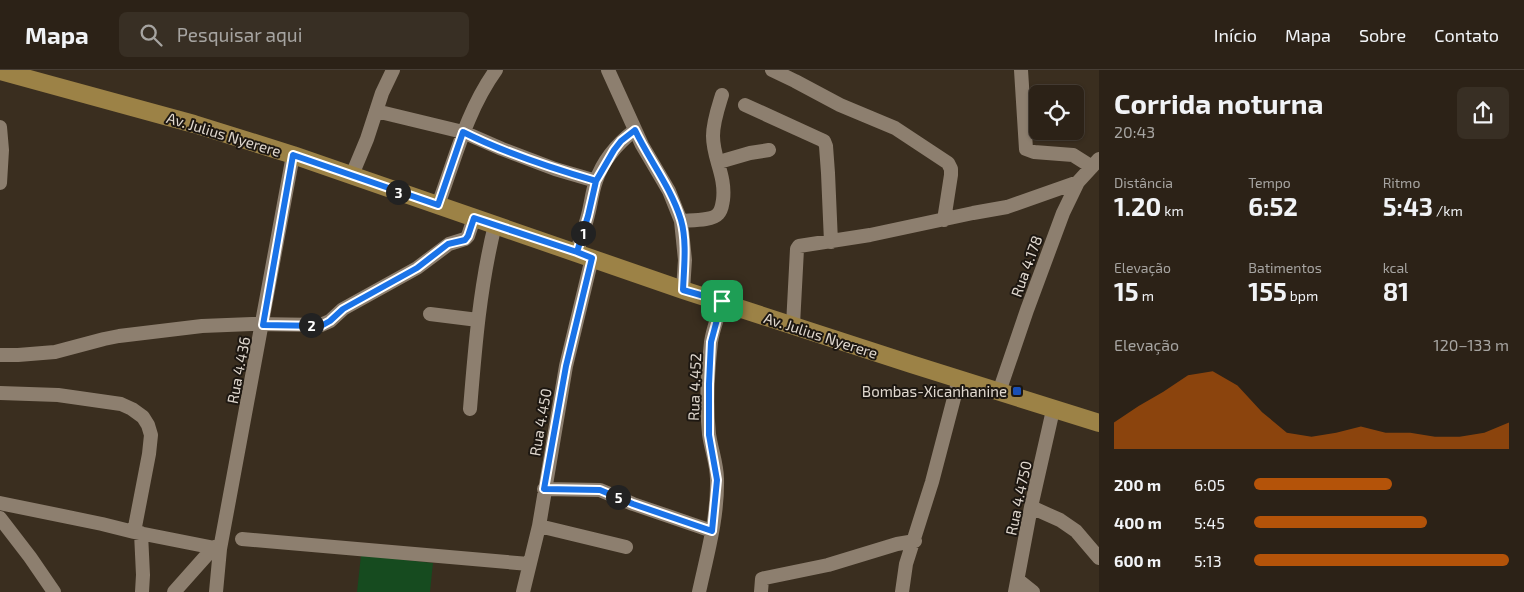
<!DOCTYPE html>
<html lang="pt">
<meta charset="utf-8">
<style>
:root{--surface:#2c2217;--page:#382f24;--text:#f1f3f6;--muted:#a6a4a1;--line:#483f36;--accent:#b45309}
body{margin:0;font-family:"Exo 2",sans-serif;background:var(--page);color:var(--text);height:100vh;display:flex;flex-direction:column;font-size:19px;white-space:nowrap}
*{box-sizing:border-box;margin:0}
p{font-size:16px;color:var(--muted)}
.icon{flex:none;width:28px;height:28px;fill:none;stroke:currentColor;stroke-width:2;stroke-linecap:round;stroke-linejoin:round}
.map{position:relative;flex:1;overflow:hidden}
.panel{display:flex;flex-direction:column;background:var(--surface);width:425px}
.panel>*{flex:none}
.controls{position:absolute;left:1029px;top:15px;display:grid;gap:10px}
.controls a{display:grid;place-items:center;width:55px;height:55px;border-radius:8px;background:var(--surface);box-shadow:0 1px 4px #0004,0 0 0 1px var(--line);font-size:25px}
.pin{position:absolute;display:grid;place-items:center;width:42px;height:42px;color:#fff;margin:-21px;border-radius:10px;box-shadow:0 2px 8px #0006}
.km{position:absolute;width:25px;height:25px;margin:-12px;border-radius:50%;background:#222;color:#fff;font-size:14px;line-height:25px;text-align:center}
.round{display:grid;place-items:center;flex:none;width:52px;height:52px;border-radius:8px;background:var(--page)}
.overview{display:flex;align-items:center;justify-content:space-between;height:85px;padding:0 15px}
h1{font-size:28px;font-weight:700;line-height:38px}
.stats{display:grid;grid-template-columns:repeat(3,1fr);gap:8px;height:85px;padding:5px 15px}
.stats div{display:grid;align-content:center}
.stats b{font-size:25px;font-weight:700}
.stats small{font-size:14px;font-weight:400}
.stats p{font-size:14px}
.chart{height:140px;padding:10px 15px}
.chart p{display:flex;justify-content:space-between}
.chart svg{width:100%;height:90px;margin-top:5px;fill:var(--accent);opacity:.7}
ul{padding:0 15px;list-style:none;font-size:16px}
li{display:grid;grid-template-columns:80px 60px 1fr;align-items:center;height:38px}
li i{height:12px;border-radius:6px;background:var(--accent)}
header{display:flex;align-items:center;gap:30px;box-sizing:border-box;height:70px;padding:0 25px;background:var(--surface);border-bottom:1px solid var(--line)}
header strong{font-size:24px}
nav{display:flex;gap:28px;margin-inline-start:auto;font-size:18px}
.search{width:350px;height:45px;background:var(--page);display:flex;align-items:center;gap:12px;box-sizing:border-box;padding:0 18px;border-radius:8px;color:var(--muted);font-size:19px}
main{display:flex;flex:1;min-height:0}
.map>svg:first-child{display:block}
.park{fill:#164b1f}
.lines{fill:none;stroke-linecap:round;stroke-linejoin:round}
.minor{stroke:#8d7f6f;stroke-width:14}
.major{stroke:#9c8246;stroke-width:18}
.route-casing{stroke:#fff;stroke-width:10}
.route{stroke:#1a73e8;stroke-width:6}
.transit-dot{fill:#1a4fb4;stroke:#1d1711;stroke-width:2}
.labels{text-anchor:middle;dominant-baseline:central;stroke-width:4;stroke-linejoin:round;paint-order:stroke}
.street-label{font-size:15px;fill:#e0d8cf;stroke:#1d1711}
.poi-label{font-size:15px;fill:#e0d8cf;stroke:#1d1711;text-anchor:end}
</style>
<header>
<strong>Mapa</strong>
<div class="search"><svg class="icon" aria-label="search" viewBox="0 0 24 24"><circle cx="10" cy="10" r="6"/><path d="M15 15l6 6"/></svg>Pesquisar aqui</div>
<nav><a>Início</a><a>Mapa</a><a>Sobre</a><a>Contato</a></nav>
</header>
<main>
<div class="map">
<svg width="1099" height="522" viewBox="0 0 1099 522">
<rect width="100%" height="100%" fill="#3a2e1f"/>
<path class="park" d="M 361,485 L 433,493 L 430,522 L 357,522 Z"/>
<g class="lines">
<path class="minor" d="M 608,0 L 642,75 L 669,121 L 681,151 L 685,190 L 683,220
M 772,0 L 795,11 L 840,35 L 895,58 L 948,93 L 951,99 L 951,105 L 944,150
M 1021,0 L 1026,79 L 1034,82 L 1073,85 L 1092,97
M 745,35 L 824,71 L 826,76 L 828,103 L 831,172
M 376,41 L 463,62 L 502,79 L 555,99 L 596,111
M 0,57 L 2,80 L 0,113
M 719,92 L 750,83 L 769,80
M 352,105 L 367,69 L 382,23 L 393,0
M 438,135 C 455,89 467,40 496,0
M 681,151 C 690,150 712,151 718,144 C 722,140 722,135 723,130 C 726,105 713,89 713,66 C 713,52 718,38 722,25
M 577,182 C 580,170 585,158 588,145 C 591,134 592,122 596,111 C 603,90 618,73 635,60
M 430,244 L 478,250
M 793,255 L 797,179 L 799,176 L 870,165 L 973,143 L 1007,137 L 1078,112
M 0,285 L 18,285 L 55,282 L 104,269 L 119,266 L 202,256 L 252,254 L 321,255 L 330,251 L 343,239 L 417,198 L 449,174 L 465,169 L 468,166 L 474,148
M 999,322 L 1027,240 L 1063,143 L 1078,112 L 1099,89
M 0,323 L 58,325 L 121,334 L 132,339 L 143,347 L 148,355 L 151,365 L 149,384 L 134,462
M 470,339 C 475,277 480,215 495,155
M 544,419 L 600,420 L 633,434 L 712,461
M 0,433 L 102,454 L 134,462 L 220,479
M 1031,437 L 1060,450 L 1076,461 L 1099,488
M 0,448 L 30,487 L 54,522
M 539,456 L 626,477
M 141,463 L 143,505 L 142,522
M 242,469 L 529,494
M 1018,510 L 1033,522
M 174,522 L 214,477
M 216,522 L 220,479 L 293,85
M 523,522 L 539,456 L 566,296 L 592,188
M 699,522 C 707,485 718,447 717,409 C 717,394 711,379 709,364 C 706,336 708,299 711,272 C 713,258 719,245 722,231
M 761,522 L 762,509 L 765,508 L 828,495 L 897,474 L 915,471
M 902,522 L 906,494 L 932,412 L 959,309
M 1015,522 L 1031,437 L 1053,340"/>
<path class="major" d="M 0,1 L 194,54 L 293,85 L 683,220 L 911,294 L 1099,353"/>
</g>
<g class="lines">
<defs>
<path id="route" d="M 722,231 L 683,220 C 684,197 687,171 681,150 C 671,117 649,90 635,60 L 621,71 L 614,80 L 596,111 L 588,146 L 577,182 L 474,148 L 468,166 L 465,170 L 448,174 L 417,198 L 343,239 L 330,251 L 321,256 L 263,255 L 293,85 L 438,135 L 463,62 C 505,83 551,98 596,111 L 588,146 L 577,182 L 592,188 L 566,296 L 544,419 L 600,420 L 633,434 L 712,461 L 717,410 L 709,365 L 709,314 L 711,272 L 722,231"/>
</defs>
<use href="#route" class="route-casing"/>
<use href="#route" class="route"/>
</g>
<rect class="transit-dot" x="1012" y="316" width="10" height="10" rx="2.5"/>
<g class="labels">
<g class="street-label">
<text transform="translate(224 64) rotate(17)">Av. Julius Nyerere</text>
<text transform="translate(1026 196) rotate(-70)">Rua 4.178</text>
<text transform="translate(821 265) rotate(18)">Av. Julius Nyerere</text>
<text transform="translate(238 300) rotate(-79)">Rua 4.436</text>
<text transform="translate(694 317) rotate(-88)">Rua 4.452</text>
<text transform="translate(540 352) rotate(-80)">Rua 4.450</text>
<text transform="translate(1018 428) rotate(-78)">Rua 4.4750</text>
</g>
<g class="poi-label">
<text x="1007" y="321">Bombas-Xicanhanine</text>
</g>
</g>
</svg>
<div class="controls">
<a><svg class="icon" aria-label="locate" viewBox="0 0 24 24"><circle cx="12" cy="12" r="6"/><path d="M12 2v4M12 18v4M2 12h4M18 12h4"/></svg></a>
</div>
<div class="pin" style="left:722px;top:231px;background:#1e9e55"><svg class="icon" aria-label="arrive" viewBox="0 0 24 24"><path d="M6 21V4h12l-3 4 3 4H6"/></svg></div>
<b class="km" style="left:583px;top:163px">1</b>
<b class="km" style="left:311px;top:255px">2</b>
<b class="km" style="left:398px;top:122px">3</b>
<b class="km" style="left:618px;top:427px">5</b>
</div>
<section class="panel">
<div class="overview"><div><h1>Corrida noturna</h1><p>20:43</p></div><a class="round"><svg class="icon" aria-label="share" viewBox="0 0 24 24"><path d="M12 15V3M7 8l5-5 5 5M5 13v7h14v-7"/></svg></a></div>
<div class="stats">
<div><p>Distância</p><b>1.20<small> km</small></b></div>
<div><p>Tempo</p><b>6:52</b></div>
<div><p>Ritmo</p><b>5:43<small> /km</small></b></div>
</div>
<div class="stats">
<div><p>Elevação</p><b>15<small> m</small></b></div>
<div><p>Batimentos</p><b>155<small> bpm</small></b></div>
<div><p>kcal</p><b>81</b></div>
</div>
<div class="chart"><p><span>Elevação</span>120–133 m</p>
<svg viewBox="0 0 160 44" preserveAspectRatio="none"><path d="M0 44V31L10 23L20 16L30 8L40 6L50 13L60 26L70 36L80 38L90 36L100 33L110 36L120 36L130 38L140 38L150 36L160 31V44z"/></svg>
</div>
<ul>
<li><b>200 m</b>6:05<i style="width:54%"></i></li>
<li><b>400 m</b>5:45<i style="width:68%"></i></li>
<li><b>600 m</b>5:13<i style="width:100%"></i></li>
</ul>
</section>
</main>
